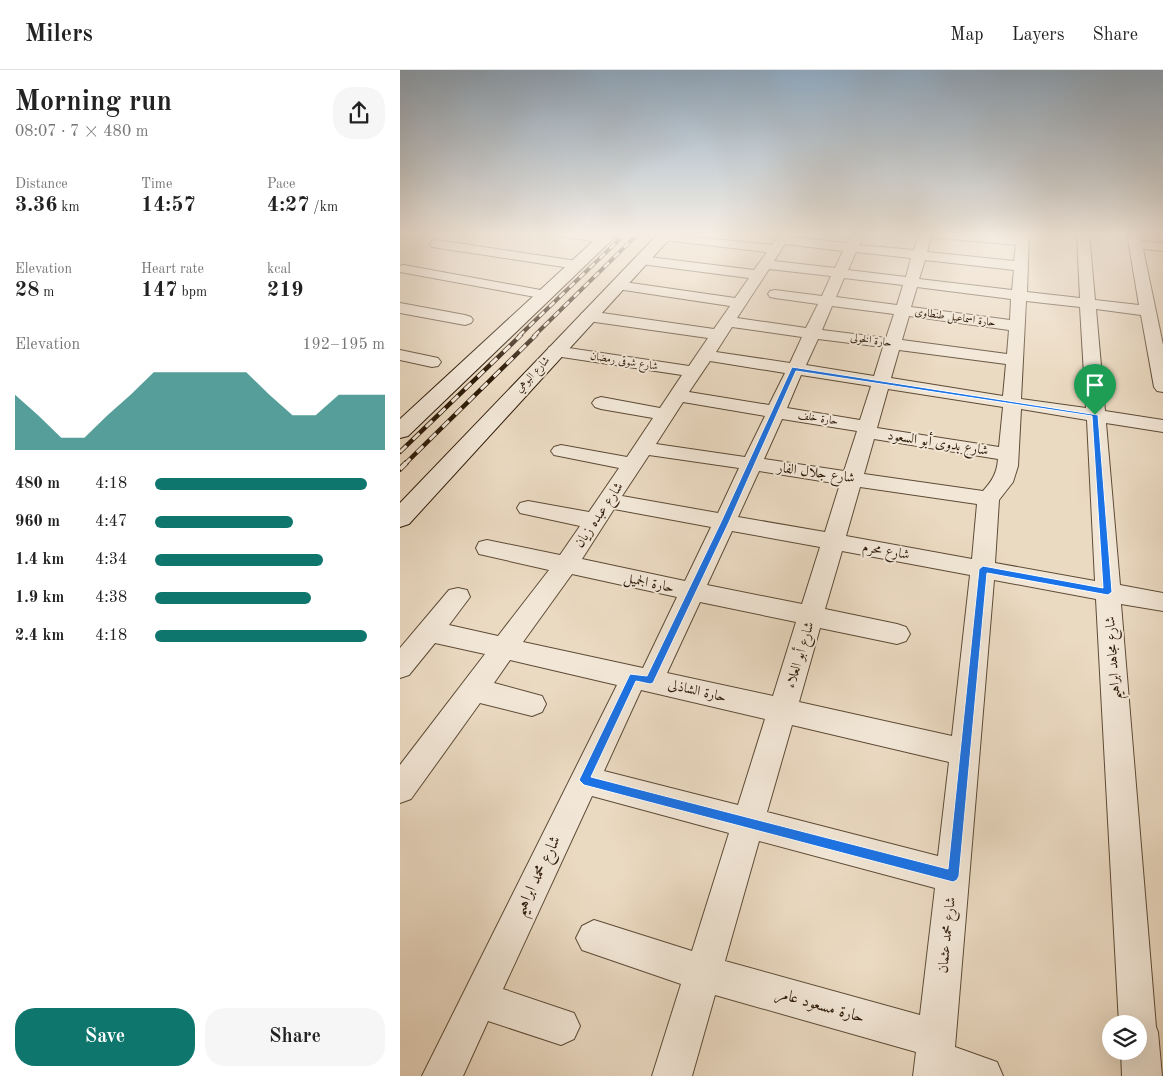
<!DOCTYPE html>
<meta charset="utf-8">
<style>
:root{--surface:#fff;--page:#f6f6f6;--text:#222;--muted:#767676;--line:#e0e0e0;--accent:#0f766e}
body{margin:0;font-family:"Old Standard TT",Amiri,serif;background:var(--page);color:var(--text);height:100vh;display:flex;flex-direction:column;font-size:19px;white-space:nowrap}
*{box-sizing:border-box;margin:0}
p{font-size:16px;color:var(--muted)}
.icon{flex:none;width:28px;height:28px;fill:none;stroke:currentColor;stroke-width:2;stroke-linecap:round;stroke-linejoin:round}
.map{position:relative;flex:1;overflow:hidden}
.panel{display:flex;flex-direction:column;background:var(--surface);width:400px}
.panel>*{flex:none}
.fabs{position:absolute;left:702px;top:945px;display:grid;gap:10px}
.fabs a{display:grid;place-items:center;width:45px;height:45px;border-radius:50%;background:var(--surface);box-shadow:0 5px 20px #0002;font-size:25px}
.pin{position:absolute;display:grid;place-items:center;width:42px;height:42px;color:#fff;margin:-51px -21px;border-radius:50% 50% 50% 0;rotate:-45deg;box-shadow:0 0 5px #0007}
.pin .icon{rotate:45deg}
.round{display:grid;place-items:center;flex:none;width:52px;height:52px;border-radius:20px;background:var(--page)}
.overview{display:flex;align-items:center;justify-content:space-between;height:85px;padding:0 15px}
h1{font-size:28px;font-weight:700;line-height:38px}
.stats{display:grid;grid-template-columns:repeat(3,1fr);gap:8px;height:85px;padding:5px 15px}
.stats div{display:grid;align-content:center}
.stats b{font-size:21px;font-weight:700}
.stats small{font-size:14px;font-weight:400}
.stats p{font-size:14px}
.chart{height:140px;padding:10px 15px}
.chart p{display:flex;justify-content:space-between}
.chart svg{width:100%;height:90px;margin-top:5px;fill:var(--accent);opacity:.7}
.primary-button{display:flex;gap:10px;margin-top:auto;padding:10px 15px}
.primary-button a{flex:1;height:58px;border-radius:20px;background:var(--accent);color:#fff;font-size:20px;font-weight:700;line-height:58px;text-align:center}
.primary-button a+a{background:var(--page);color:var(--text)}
ul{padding:0 15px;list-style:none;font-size:16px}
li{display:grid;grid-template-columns:80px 60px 1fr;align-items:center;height:38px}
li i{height:12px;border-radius:6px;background:var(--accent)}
header{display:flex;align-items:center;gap:30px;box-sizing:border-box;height:70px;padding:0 25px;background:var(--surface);border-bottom:1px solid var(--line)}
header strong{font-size:24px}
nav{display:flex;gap:28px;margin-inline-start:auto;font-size:18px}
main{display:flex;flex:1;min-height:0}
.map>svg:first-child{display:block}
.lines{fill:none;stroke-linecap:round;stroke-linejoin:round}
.street-casing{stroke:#5d4b36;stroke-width:2}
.secondary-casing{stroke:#2e1b08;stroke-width:2}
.street{fill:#f2e7d7;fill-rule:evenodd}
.secondary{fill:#f2e7d7;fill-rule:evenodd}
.rail-far2-casing{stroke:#2e1b08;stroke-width:4}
.rail-far1-casing{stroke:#2e1b08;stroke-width:4.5}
.rail-casing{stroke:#2e1b08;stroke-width:5.5}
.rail-far2{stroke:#f2e7d7;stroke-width:2.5;stroke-dasharray:7;stroke-linecap:butt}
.rail-far1{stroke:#f2e7d7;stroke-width:3;stroke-dasharray:9;stroke-linecap:butt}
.rail{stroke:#f2e7d7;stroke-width:4;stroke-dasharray:11;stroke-linecap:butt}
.route{fill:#1a73e8;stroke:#fff;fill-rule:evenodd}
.labels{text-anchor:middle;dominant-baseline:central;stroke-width:4;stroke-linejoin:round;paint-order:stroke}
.far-street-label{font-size:11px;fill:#2e1b08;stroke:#f2e7d7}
.street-label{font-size:14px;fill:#2e1b08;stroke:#f2e7d7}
.near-street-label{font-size:16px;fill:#2e1b08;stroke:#f2e7d7}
</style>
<header>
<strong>Milers</strong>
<nav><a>Map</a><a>Layers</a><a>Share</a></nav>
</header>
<main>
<section class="panel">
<div class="overview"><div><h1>Morning run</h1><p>08:07 · 7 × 480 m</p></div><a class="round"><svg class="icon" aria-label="share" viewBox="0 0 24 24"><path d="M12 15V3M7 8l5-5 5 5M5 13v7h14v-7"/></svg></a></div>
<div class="stats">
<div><p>Distance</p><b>3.36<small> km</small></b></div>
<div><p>Time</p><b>14:57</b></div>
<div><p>Pace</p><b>4:27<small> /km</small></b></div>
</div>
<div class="stats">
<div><p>Elevation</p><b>28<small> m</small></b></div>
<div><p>Heart rate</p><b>147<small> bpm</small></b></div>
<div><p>kcal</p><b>219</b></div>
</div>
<div class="chart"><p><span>Elevation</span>192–195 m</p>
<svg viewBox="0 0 160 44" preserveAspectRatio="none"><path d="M0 44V17L10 27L20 38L30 38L40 27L50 17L60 6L70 6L80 6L90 6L100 6L110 17L120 27L130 27L140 17L150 17L160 17V44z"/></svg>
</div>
<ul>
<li><b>480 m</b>4:18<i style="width:92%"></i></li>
<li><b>960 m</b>4:47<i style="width:60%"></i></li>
<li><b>1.4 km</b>4:34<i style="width:73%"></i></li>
<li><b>1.9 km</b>4:38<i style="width:68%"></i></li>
<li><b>2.4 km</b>4:18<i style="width:92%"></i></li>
</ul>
<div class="primary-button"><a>Save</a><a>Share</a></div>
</section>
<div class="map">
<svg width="763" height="1006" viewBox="0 0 763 1006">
<rect width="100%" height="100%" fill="#ebdac2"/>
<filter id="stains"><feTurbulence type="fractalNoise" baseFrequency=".004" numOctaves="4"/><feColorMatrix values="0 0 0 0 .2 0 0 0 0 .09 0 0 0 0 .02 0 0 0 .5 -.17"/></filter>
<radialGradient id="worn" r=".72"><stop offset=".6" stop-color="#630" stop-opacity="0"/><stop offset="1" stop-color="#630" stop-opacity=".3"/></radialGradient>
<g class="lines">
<defs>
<path id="street" d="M 159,163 L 191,163 L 210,166 L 212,169 L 205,173 L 165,167 Z
M 260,163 L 372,175 L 380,163 L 392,163 L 390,167 L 447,173 L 452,163 L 464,163 L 459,175 L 514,180 L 520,163 L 570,163 L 616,167 L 617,163 L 629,163 L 627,222 L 680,228 L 677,163 L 689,163 L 695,230 L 739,235 L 727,163 L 739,163 L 741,171 L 763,173 L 763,181 L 743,179 L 763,275 L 763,322 L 757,321 L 754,317 L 741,245 L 696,239 L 705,341 L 763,350 L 763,362 L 706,353 L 720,515 L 763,523 L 763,541 L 721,534 L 756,957 L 758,962 L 762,1006 L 722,1006 L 721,981 L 739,981 L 739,954 L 719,954 L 696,529 L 594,510 L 555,977 L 597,992 L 603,1006 L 513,1006 L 516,982 L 315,925 L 292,1006 L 252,1006 L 281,914 L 182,880 L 176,868 L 182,856 L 194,850 L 292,881 L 329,763 L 192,726 L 103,919 L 174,943 L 180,956 L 174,969 L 161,975 L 88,951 L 63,1006 L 22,1006 L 217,615 L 110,590 L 94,613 L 142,626 L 146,634 L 142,642 L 132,646 L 80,633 L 11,729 L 0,733 L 0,695 L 85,584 L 35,573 L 9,605 L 0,608 L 0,578 L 49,520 L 58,518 L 67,520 L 70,527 L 49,555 L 98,566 L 149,500 L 79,484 L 76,478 L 79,472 L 87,470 L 160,485 L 180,456 L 120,443 L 117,438 L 120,433 L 128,431 L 189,442 L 219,398 L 154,385 L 151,381 L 154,377 L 161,375 L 227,387 L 253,348 L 201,339 L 195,337 L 192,333 L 195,329 L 201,327 L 260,338 L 282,305 L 155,286 L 149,285 L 147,281 L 149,277 L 155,276 L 289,296 L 308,268 L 188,251 L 182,249 L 180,246 L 182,243 L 188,241 L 314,259 L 330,236 L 217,219 L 212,218 L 210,215 L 212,212 L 217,211 L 335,228 L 349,208 L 241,194 L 234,190 L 241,186 L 354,200 L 367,182 L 264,170 L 257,166 ZM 531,167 L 616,175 L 614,191 L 527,182 ZM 385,174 L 443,181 L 435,198 L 374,191 ZM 456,182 L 511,188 L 506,207 L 448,200 ZM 525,190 L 614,200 L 612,220 L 519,209 ZM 369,199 L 431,206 L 422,226 L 375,220 L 370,221 L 368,224 L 370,227 L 375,228 L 418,234 L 406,258 L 337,248 ZM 444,208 L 503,215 L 497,235 L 436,227 ZM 517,217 L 611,229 L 610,250 L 511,237 ZM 626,231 L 680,237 L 686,338 L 621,329 ZM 432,236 L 494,244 L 486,268 L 422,260 ZM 509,246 L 609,260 L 607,284 L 502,270 ZM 332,257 L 402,267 L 390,293 L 316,282 ZM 418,269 L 483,277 L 474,306 L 406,295 ZM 499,280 L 606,294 L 603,326 L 491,308 ZM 310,291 L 385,303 L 369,335 L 289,322 ZM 401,305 L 471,316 L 460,350 L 387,338 ZM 488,319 L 603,337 L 599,377 L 477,358 ZM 283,332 L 365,346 L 345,387 L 256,374 ZM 621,339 L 687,350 L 695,511 L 595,493 L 599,430 L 613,412 L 618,396 ZM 382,349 L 457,361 L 444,401 L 364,389 ZM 474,369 L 598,389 C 597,403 592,411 583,421 L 464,404 ZM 249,385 L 339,398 L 318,443 L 222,426 ZM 359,401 L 440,414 L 425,462 L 338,447 ZM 460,417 L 577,434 L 572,489 L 446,466 ZM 214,439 L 311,457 L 285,511 L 182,489 ZM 332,461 L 420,477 L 402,534 L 307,515 ZM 442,481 L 570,505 L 552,666 L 399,632 L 420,558 L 497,574 L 506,571 L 510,564 L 506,557 L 497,554 L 425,539 ZM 172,504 L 277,527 L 243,598 L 123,572 ZM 300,532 L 396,552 L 373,626 L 267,603 ZM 241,620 L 365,649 L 338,735 L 204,701 ZM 392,655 L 549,692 L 538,786 L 367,742 ZM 359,771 L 535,818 L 520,945 L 325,891 Z
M 37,170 L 177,191 L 184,195 L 177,199 L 32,177 L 30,174 L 32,171 Z
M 4,195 L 146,221 L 151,222 L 153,225 L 151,228 L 146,229 L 0,202 L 0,196 Z
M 0,233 L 65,245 L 71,247 L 73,250 L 71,253 L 65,255 L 0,243 Z
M 0,280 L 38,288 L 41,292 L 38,296 L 32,297 L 0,290 Z"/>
<path id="secondary" d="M 202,163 L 219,163 L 8,366 L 0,368 L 0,349 Z
M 259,163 L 275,163 L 9,454 L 0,457 L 0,433 Z"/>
</defs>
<use href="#street" class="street-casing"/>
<use href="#secondary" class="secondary-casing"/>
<use href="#street" class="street"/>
<use href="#secondary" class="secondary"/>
<defs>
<path id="rail-far2" d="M 119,266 L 226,163
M 134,266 L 239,163"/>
<path id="rail-far1" d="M 0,382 L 121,265
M 4,395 L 136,265"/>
<path id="rail" d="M 0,399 L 6,393"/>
</defs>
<use href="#rail-far2" class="rail-far2-casing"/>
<use href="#rail-far1" class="rail-far1-casing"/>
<use href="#rail" class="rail-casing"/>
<use href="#rail-far2" class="rail-far2"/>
<use href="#rail-far1" class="rail-far1"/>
<use href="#rail" class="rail"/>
</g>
<linearGradient id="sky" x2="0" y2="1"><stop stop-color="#8fa9c0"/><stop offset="0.54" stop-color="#f6eee4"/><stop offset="1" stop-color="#f6eee4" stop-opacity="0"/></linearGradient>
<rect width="763" height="304" fill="url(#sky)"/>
<path class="route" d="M 392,297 L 698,345 L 712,522 L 708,525 L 587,503 L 559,806 L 557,810 L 553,812 L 184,715 L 179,710 L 230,604 L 247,606 L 321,452 ZM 396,301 L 692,346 L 703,518 L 583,496 L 579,499 L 548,799 L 191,707 L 236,611 L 250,614 L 253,613 L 329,452 Z"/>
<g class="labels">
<g class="far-street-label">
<text transform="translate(555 248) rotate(8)">حارة اسماعيل طنطاوى</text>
<text transform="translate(471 271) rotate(8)">حارة الخولى</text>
<text transform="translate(224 292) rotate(9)">شارع شوقى رمضان</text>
<text transform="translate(133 305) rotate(-47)">شارع البوهي</text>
<text transform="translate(418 349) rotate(9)">حارة خلف</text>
</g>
<g class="street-label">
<text transform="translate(538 373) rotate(9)">شارع بدوى أبو السعود</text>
<text transform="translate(416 403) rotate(8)">شارع جلال الفار</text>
<text transform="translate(199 445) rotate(-56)">شارع عبده زيان</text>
<text transform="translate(486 481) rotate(10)">شارع محرم</text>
<text transform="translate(249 513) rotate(12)">حارة الجميل</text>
<text transform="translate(400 585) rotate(-73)">شارع أبو العلاء</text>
<text transform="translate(713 588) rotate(-94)">شارع مجاهد ابراهيم</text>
<text transform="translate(297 621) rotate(13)">حارة الشاذلى</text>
<text transform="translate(547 865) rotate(-84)">شارع محمد عثمان</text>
</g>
<g class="near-street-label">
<text transform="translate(138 806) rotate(-64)">شارع محمد ابراهيم</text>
<text transform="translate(420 936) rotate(16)">حارة مسعود عامر</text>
</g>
</g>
<rect width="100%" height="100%" filter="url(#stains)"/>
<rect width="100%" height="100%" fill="url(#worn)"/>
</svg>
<div class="fabs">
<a><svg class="icon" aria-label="layers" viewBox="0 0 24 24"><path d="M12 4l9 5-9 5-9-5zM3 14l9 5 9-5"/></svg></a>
</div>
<div class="pin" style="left:695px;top:345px;background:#1e9e55"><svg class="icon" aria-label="arrive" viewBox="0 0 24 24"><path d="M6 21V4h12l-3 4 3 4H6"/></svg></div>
</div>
</main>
